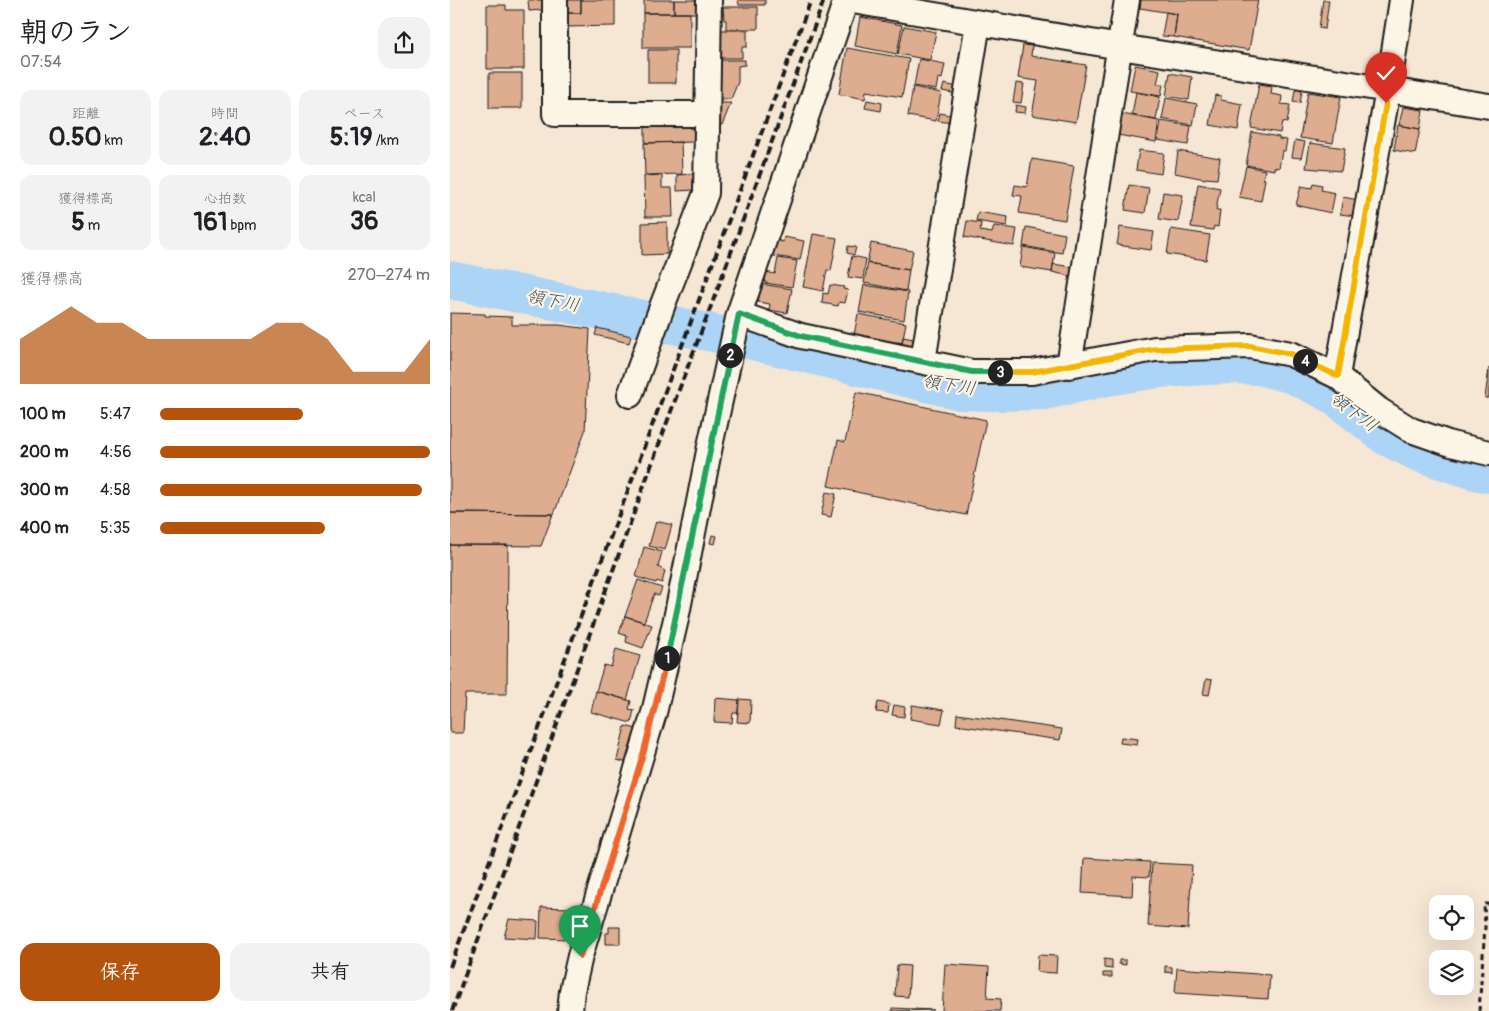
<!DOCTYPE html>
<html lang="ja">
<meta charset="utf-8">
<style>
:root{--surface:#fff;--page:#f2f2f2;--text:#202124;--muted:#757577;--accent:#b45309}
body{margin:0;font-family:Pangolin,"Klee One",sans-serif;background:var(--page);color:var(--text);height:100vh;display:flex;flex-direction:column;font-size:19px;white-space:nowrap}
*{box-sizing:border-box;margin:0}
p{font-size:16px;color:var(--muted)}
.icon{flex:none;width:28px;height:28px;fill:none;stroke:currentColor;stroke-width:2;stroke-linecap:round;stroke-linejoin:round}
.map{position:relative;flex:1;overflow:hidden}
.details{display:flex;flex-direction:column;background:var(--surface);width:450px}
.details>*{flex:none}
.fabs{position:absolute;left:979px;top:895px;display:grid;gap:10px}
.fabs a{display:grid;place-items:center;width:45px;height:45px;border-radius:10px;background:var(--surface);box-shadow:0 5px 20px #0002;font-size:25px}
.pin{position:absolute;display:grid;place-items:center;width:42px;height:42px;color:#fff;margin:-51px -21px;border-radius:50% 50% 50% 0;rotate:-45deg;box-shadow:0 0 5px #0007}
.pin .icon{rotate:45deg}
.km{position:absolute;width:25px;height:25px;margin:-12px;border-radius:50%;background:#222;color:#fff;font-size:14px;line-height:25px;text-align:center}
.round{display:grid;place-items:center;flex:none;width:52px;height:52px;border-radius:15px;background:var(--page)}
.overview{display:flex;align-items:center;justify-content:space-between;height:85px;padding:0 20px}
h1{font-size:28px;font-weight:700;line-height:38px}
.metrics{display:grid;grid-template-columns:repeat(3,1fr);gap:8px;height:85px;padding:5px 20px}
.metrics div{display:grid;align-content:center;border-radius:12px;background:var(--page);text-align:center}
.metrics b{font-size:25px;font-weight:700}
.metrics small{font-size:14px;font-weight:400}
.metrics p{font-size:14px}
.chart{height:140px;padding:10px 20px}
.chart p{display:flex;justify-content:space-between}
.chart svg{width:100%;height:90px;margin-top:5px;fill:var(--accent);opacity:.7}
.button{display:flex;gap:10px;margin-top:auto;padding:10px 20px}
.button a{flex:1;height:58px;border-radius:15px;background:var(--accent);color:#fff;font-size:20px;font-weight:700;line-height:58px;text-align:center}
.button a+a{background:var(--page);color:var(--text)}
ul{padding:0 20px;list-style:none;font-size:16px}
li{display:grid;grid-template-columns:80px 60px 1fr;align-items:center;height:38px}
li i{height:12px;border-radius:6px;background:var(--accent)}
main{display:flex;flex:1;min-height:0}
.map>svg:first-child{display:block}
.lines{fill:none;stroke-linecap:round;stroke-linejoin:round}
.river{stroke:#abd4f6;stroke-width:38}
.building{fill:#dead90;stroke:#1c1c1c}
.minor-casing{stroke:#1c1c1c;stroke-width:28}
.path{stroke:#1c1c1c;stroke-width:3;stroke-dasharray:5 4;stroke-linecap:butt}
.minor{stroke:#fcf5e5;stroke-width:24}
.rail{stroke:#1c1c1c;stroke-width:4;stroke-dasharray:8 4;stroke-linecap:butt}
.split-1-casing{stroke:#fff;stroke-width:10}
.split-2-casing{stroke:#fff;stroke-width:10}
.split-3-casing{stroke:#fff;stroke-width:10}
.split-4-casing{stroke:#fff;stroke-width:10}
.split-5-casing{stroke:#fff;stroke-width:10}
.split-1{stroke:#f0652b;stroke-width:6}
.split-2{stroke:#22a559;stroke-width:6}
.split-3{stroke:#22a559;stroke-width:6}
.split-4{stroke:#f5b400;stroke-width:6}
.split-5{stroke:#f5b400;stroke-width:6}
.labels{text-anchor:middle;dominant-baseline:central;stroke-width:4.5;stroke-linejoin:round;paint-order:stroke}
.water-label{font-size:18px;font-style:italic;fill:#47535d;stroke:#fcf5e5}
</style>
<main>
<section class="details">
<div class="overview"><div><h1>朝のラン</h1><p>07:54</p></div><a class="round"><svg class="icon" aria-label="share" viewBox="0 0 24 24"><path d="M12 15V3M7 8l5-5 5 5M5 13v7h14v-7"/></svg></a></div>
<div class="metrics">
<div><p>距離</p><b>0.50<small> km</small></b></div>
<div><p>時間</p><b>2:40</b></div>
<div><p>ペース</p><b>5:19<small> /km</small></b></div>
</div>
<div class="metrics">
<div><p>獲得標高</p><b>5<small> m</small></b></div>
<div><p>心拍数</p><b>161<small> bpm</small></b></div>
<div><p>kcal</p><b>36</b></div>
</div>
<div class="chart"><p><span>獲得標高</span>270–274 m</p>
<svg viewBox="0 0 160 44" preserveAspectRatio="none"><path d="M0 44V22L10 14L20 6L30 14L40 14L50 22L60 22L70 22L80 22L90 22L100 14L110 14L120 22L130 38L140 38L150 38L160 22V44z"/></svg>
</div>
<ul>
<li><b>100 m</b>5:47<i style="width:53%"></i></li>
<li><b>200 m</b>4:56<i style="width:100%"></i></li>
<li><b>300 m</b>4:58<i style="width:97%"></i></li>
<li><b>400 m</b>5:35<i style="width:61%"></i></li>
</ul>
<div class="button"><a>保存</a><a>共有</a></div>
</section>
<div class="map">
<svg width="1039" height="1011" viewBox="0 0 1039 1011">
<rect width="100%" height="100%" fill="#f6e7d4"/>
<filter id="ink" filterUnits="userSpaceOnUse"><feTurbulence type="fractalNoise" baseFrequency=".02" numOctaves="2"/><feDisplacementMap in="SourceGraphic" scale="10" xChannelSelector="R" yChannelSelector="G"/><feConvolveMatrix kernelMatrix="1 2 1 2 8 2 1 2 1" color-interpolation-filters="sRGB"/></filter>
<g filter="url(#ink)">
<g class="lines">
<path class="river" d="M 0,280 L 307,342 L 510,391 L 541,392 L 595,391 L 657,377 L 708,369 L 775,365 L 809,366 L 843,375 L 882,394 L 937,437 L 969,453 L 1025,471 L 1039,474"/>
</g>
<path class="building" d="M 78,0 L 92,0 L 93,10 L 79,11 Z
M 115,0 L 131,0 L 131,13 L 115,13 Z
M 131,0 L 165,0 L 165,26 L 115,27 L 115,13 L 131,13 Z
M 194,0 L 224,0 L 224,13 L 194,13 Z
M 224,0 L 247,0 L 248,13 L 224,13 Z
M 288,0 L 315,0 L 315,5 L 289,5 Z
M 691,0 L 808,0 L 799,50 L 724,37 L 727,14 L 690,8 Z
M 873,0 L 879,0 L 875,29 L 869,28 Z
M 37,5 L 56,5 L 56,10 L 74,10 L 74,69 L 37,69 Z
M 273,7 L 308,7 L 308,29 L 276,29 L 276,20 L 274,20 Z
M 716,12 L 727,14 L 724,37 L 712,36 Z
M 193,13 L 240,13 L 240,48 L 193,48 Z
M 410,17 L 452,25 L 447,54 L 405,46 Z
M 454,26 L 486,32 L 480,60 L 448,54 Z
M 270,30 L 297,30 L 297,47 L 292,47 L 292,58 L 270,58 Z
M 573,45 L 582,46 L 581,56 L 636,65 L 626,122 L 582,115 L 588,81 L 568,78 Z
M 397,48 L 459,59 L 452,97 L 416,91 L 415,99 L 389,94 Z
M 198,50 L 226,50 L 226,83 L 198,83 Z
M 469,59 L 495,64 L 492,79 L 488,78 L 486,90 L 464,86 Z
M 270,60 L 295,60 L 295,65 L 288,66 L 288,82 L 281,99 L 270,99 Z
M 685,65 L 710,70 L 707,84 L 713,84 L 711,96 L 680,91 Z
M 39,73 L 72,73 L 72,108 L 39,108 Z
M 720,73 L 742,77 L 739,100 L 716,96 Z
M 566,83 L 574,84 L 571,103 L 563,102 Z
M 494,84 L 508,87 L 507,94 L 492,91 Z
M 809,84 L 822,86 L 821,94 L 832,96 L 831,104 L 840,105 L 837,123 L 832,122 L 830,133 L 801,128 Z
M 463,87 L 491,93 L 486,121 L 458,116 Z
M 845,90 L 852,91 L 850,103 L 843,102 Z
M 686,92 L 710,97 L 706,120 L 682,115 Z
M 858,92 L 891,97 L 883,143 L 850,138 Z
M 765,95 L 771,96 L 771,100 L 792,104 L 788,130 L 760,125 Z
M 716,98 L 747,104 L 743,125 L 712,119 Z
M 417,100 L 432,103 L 431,111 L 415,108 Z
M 269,103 L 281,103 L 272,125 L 269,124 Z
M 566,105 L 576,107 L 575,113 L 565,112 Z
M 953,107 L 973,110 L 970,129 L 949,125 Z
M 490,113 L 504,116 L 503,123 L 488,121 Z
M 672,114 L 709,121 L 706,142 L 668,135 Z
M 711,121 L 741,126 L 738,145 L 708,140 Z
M 195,122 L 241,122 L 241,129 L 246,129 L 246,142 L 195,143 Z
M 948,125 L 970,129 L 965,154 L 944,150 Z
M 802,132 L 829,137 L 829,139 L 837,140 L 835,151 L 832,151 L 829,168 L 824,167 L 824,170 L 796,165 Z
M 845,140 L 855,142 L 851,158 L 842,157 Z
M 231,142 L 232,174 L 195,175 L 194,143 Z
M 860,143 L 895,148 L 891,171 L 856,168 Z
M 689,150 L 714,153 L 711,174 L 686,170 Z
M 728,151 L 770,158 L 767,179 L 755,178 L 755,179 L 725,173 Z
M 582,159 L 624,166 L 615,220 L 569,213 L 572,196 L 563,195 L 565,185 L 577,187 Z
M 796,166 L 815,170 L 813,179 L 815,179 L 811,201 L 789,197 Z
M 244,174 L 244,190 L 227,191 L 227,175 Z
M 212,175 L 212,188 L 222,188 L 223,217 L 195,217 L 194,176 Z
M 863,183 L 872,185 L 871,190 L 885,193 L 881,213 L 846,205 L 851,186 L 862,188 Z
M 748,184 L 770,188 L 766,210 L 770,210 L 768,227 L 764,226 L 763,230 L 741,227 Z
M 679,185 L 699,188 L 695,213 L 675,210 Z
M 713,192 L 733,195 L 728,222 L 709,219 Z
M 893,197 L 908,200 L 905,216 L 890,214 Z
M 528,212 L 558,217 L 557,226 L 526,221 Z
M 517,221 L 531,223 L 530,231 L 542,233 L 544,226 L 567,229 L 564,246 L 514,237 Z
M 217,222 L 217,254 L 192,255 L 192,223 Z
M 576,227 L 615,234 L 612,253 L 573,246 Z
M 670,227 L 704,232 L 701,250 L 667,245 Z
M 721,229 L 760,235 L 756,260 L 717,254 Z
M 363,234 L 387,238 L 381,271 L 377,270 L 373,291 L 353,287 Z
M 334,237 L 354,241 L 350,260 L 323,256 L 326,240 L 333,242 Z
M 421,243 L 463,251 L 459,270 L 417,263 Z
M 398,246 L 406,247 L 404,255 L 397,253 Z
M 573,247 L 605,253 L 602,272 L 570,267 Z
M 402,256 L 416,259 L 413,279 L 398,277 Z
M 328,258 L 347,261 L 342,287 L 315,283 L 316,272 L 325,274 Z
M 418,263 L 459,270 L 456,291 L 414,283 Z
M 603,264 L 622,267 L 620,276 L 602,272 Z
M 311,284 L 342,289 L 337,313 L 319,310 L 320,304 L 308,302 Z
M 380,285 L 394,287 L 393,289 L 398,290 L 395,303 L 389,302 L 388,306 L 372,303 L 373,293 L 378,294 Z
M 414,285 L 458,292 L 454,320 L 409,312 Z
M 0,313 L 35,314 L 35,316 L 62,317 L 62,325 L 109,325 L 140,329 L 135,431 L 104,514 L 0,513 Z
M 408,314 L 456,323 L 452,343 L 404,335 Z
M 147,328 L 181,336 L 179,343 L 145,335 Z
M 453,337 L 468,340 L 467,343 L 462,347 L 447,344 L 448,342 L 452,343 Z
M 1039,368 L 1039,398 L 1035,398 Z
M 406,392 L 536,420 L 516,515 L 378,486 L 388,440 L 395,442 Z
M 376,492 L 386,494 L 381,517 L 371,515 Z
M 0,513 L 103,514 L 91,546 L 0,545 Z
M 206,521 L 222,525 L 215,550 L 199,546 Z
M 262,535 L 267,536 L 265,544 L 260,543 Z
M 0,545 L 58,545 L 57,694 L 15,694 L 13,733 L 0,733 Z
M 194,547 L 212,552 L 208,567 L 215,571 L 212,583 L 207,581 L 206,583 L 186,577 Z
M 188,580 L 212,588 L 209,596 L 204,594 L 194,622 L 175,616 Z
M 175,616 L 202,625 L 193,648 L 176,642 L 177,636 L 169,633 Z
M 166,649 L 190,656 L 177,700 L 146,691 L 154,665 L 161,667 Z
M 756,679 L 762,680 L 759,695 L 753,694 Z
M 146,691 L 181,701 L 179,709 L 184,710 L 181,723 L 141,712 Z
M 265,698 L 289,700 L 288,713 L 283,713 L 282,723 L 264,722 Z
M 289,699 L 301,700 L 300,723 L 287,722 Z
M 428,702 L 439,704 L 438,713 L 426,712 Z
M 444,705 L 455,707 L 454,717 L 442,715 Z
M 462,705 L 494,710 L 491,724 L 460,719 Z
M 507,714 L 612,729 L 610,740 L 506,725 Z
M 175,726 L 187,729 L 178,763 L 167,760 Z
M 671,737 L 688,739 L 687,745 L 670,743 Z
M 634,858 L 700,862 L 699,877 L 683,876 L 682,896 L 632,893 Z
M 702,863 L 742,865 L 738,929 L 698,926 Z
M 91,907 L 119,908 L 118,939 L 90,938 Z
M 59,919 L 88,921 L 87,939 L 54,937 Z
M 159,927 L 170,927 L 170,944 L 156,944 L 156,933 L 159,933 Z
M 588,955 L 607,956 L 606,973 L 587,972 Z
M 654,959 L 662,960 L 662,969 L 654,968 Z
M 669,960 L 676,960 L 676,965 L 669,964 Z
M 495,964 L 539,967 L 537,998 L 551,999 L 550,1011 L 492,1011 Z
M 447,965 L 460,966 L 458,997 L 445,996 Z
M 715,966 L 722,967 L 722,973 L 715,972 Z
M 727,968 L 820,975 L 818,999 L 725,993 Z
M 653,973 L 662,973 L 662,977 L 653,977 Z
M 442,1008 L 484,1010 L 442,1011 Z"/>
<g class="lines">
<defs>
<path id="minor" d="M 105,0 L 105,114 L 257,114
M 397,0 L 670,47 L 1039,106
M 289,314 L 351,336 L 522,372 L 582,372 L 705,349 L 800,346 L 841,354 L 887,376 L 929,410 L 961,430 L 1001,444 L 1039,453
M 473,361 L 528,23
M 619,366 L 677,0
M 887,376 L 938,90 L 952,0
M 180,395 L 213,304 L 256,193 L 259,0
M 120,1011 L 122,991 L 130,956 L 204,713 L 226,619 L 260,446 L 289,314 L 396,0"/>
</defs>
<use href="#minor" class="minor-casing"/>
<path class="path" d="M 1029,1011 L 1035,927 L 1034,904 L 1039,904"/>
<use href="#minor" class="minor"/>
<path class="rail" d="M 0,967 L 361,0
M 2,1011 L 227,395 L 269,285 L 374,0"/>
</g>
</g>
<g class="lines" filter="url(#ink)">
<defs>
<path id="split-1" d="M 130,956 L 194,751 L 217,658"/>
<path id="split-2" d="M 217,658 L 280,355"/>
<path id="split-3" d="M 280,355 L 289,314 L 351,336 L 522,372 L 550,372"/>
<path id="split-4" d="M 550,372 L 582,372 L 705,349 L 800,346 L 841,354 L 855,361"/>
<path id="split-5" d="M 855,361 L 888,376 L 936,103"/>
</defs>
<use href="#split-1" class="split-1-casing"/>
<use href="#split-2" class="split-2-casing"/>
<use href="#split-3" class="split-3-casing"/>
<use href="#split-4" class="split-4-casing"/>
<use href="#split-5" class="split-5-casing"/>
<use href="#split-1" class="split-1"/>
<use href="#split-2" class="split-2"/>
<use href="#split-3" class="split-3"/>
<use href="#split-4" class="split-4"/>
<use href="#split-5" class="split-5"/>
</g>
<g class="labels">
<g class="water-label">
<text transform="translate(103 301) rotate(11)">領下川</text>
<text transform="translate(499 385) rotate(9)">領下川</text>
<text transform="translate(904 412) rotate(37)">領下川</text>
</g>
</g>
</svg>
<div class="fabs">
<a><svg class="icon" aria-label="locate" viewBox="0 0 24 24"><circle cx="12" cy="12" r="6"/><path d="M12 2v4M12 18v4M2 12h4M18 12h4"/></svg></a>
<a><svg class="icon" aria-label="layers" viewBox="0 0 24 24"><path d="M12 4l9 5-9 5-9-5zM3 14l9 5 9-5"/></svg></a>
</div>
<div class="pin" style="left:130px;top:956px;background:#1e9e55"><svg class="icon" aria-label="arrive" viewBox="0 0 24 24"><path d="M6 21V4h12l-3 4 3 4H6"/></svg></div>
<div class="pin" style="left:936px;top:103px;background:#d93025"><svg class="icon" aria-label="check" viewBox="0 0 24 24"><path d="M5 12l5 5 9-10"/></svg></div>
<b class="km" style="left:217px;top:658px">1</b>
<b class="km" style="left:280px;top:355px">2</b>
<b class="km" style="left:550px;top:372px">3</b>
<b class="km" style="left:855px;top:361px">4</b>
</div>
</main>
